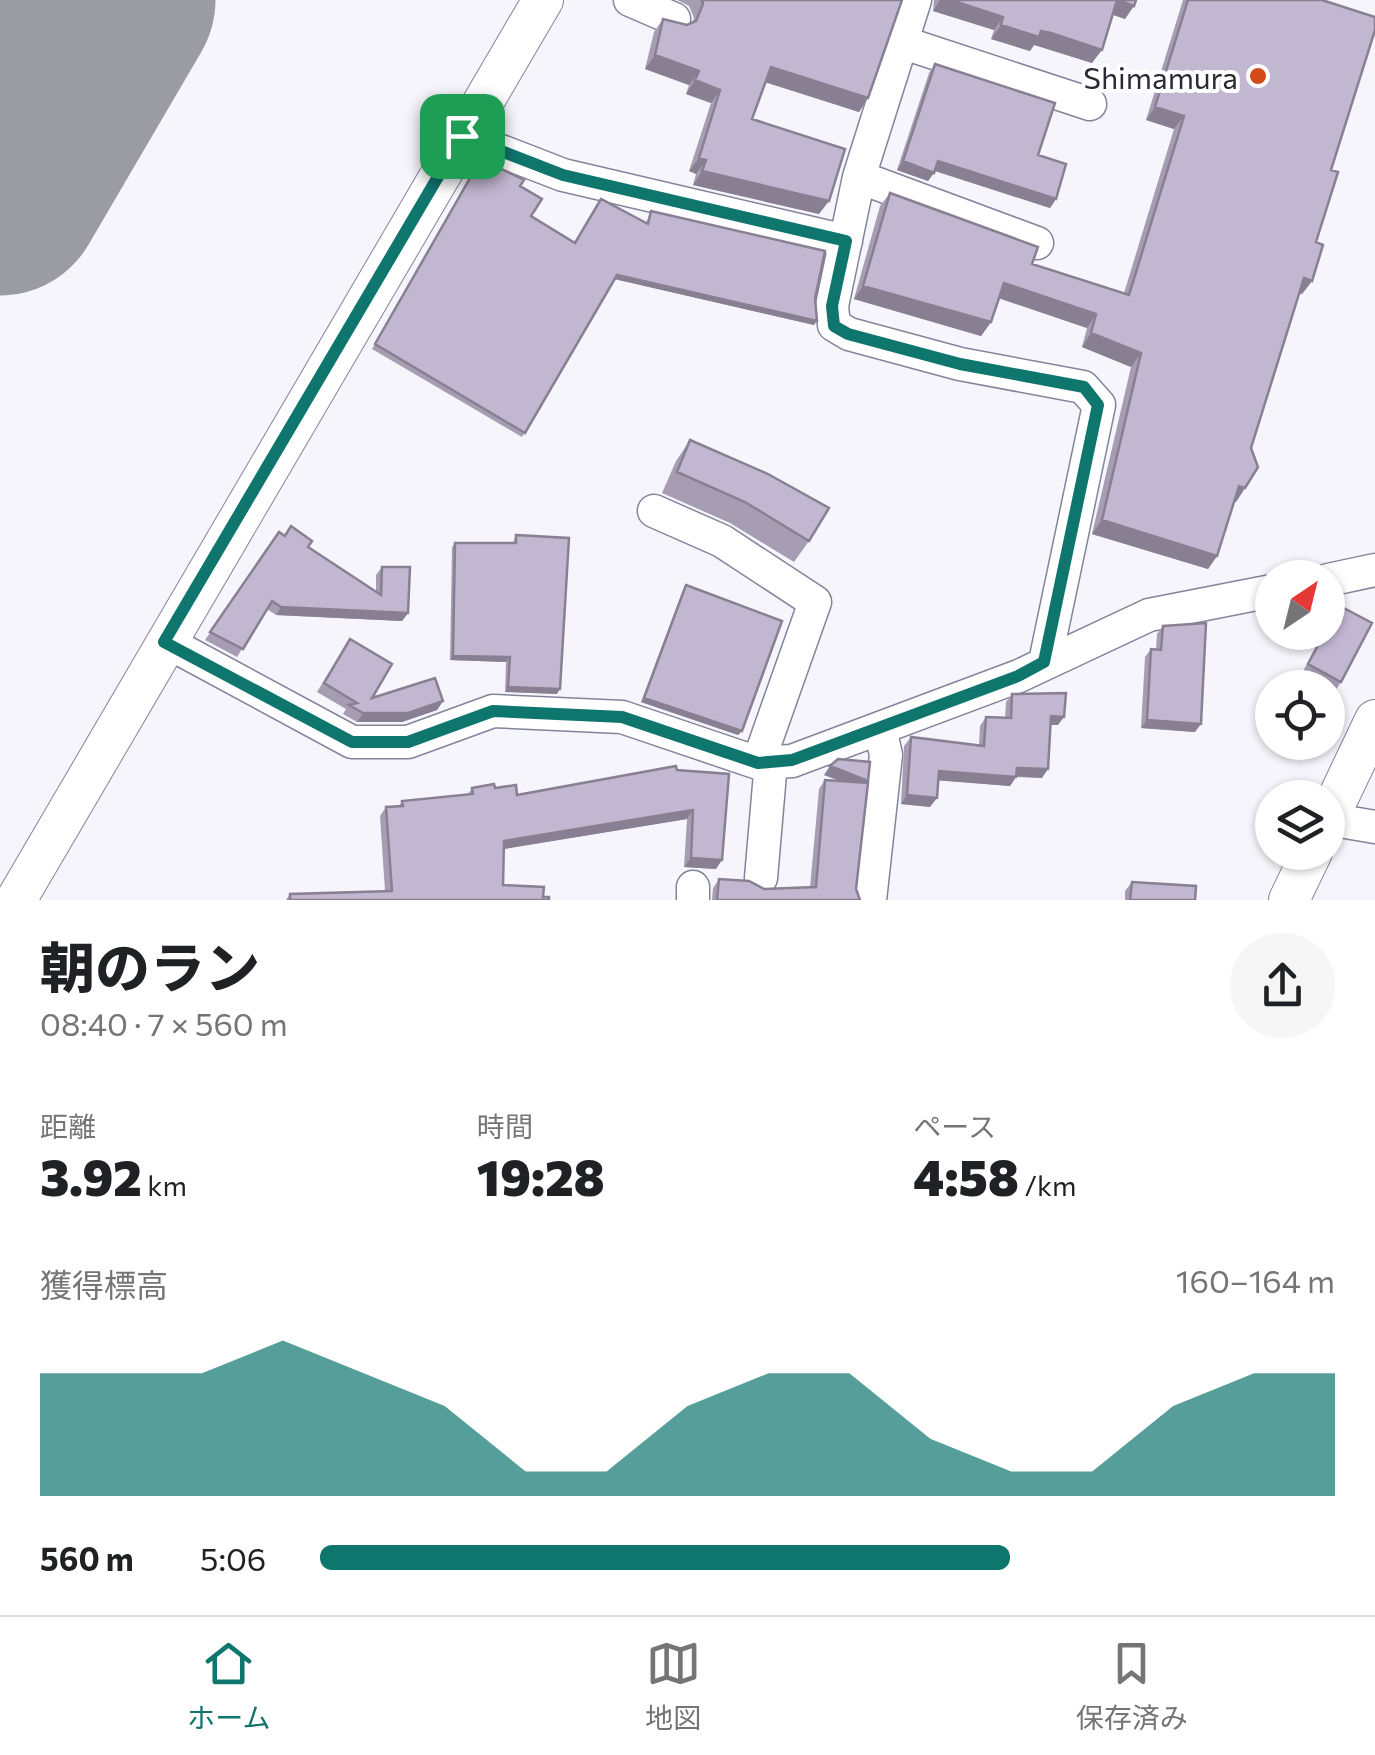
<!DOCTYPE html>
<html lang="ja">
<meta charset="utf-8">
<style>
:root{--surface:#fff;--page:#f6f6f6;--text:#202124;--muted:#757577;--line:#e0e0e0;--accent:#0f766e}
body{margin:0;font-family:Commissioner,"Noto Sans JP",sans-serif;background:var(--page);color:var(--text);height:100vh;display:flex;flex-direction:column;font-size:38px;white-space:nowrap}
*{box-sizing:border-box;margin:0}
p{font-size:32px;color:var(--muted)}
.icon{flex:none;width:55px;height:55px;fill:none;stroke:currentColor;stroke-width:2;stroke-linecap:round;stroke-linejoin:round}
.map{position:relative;height:900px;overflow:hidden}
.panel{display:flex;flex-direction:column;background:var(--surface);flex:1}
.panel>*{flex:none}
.needle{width:65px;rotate:35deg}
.controls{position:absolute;left:1255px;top:560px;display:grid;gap:20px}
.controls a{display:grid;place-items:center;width:90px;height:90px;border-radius:50%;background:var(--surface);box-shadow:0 2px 8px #0004;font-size:50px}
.pin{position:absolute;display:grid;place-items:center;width:85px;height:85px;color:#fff;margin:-42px;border-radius:20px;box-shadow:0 5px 15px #0006}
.round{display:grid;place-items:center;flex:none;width:105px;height:105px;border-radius:52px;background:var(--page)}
.summary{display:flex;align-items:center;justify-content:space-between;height:170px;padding:0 40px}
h1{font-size:55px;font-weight:800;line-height:75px}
.metrics{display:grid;grid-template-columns:repeat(3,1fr);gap:15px;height:170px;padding:10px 40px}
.metrics div{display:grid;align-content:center}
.metrics b{font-size:50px;font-weight:800}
.metrics small{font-size:28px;font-weight:400}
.metrics p{font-size:28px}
.chart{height:280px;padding:20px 40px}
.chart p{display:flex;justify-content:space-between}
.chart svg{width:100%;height:180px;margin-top:10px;fill:var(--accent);opacity:.7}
ul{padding:0 40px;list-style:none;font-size:32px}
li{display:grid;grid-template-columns:160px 120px 1fr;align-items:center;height:75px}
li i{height:25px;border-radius:12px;background:var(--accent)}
.menu{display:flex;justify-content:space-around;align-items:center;height:140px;border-top:2px solid var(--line);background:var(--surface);font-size:28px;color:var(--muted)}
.menu a{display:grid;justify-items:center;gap:5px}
.menu .current{color:var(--accent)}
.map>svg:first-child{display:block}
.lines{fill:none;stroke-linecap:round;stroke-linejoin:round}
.runway{stroke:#9b9ca3;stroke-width:205}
.minor-casing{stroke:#83849c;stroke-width:35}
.tertiary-casing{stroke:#83849c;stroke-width:42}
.minor{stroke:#fff;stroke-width:32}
.tertiary{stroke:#fff;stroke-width:40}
.wall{fill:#a79db3}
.shaded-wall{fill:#888092}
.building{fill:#c2b7d0;stroke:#888092;stroke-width:2.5}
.route-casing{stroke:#fff;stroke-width:20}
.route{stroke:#0f766e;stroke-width:12}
.poi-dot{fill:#d24b19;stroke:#fff;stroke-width:4}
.labels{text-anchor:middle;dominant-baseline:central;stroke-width:8;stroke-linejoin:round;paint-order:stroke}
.poi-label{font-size:30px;fill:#292a34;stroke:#fff;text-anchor:end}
</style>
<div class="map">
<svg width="1375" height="900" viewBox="0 0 1375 900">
<rect width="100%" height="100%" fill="#f5f5fb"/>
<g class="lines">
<path class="runway" d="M 0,193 L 113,0"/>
<defs>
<path id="minor" d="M 630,0 L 674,19
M 915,0 L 859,177 L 832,306 L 834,325 L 849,334 L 960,364 L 1083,387 L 1099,405 L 1045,662
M 901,42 L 1090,104
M 462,136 L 563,175 L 846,241
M 859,177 L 1037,243
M 654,511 L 722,541 L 815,602 L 758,763
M 1328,580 L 1375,570
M 165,641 L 352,742 L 408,742 L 493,711 L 622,717 L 758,763 L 792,761 L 1019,676 L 1149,615 L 1272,591
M 1328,819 L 1375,827
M 761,878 L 771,762
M 693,900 L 693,887
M 870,900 L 886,755 L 880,728"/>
<path id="tertiary" d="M 1328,819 L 1375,720
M 16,900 L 543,0
M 1289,900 L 1312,852"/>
</defs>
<use href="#minor" class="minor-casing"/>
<use href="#tertiary" class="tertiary-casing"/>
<use href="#minor" class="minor"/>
<use href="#tertiary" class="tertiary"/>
</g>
<path class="wall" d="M 677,0 L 902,0 L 868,98 L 859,112 L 766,82 L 752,119 L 819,214 L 693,185 L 696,174 L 689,171 L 711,103 L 686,94 L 689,85 L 645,69 L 654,32 L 663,19 L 687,25 L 692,23 L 694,18 L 689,6 Z
M 934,0 L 1136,0 L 1125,19 L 1113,15 L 1092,63 L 1042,47 L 1034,45 L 1030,51 L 991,39 L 994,30 L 933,11 Z
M 1183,0 L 1322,0 L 1331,170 L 1316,242 L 1312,281 L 1302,294 L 1299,293 L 1251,448 L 1245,488 L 1236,502 L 1234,501 L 1217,556 L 1208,569 L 1092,534 L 1131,367 L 1082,347 L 1087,328 L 999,298 L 991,322 L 981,336 L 854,299 L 880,206 L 890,193 L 1032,264 L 1124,293 L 1174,129 L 1146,120 Z
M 935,64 L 1038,155 L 1056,199 L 1050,208 L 935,171 L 928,181 L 897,170 L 929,73 Z
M 481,159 L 520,186 L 531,216 L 574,242 L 646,223 L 651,211 L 815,298 L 814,325 L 615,279 L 522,437 L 372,349 Z
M 690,440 L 809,541 L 794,562 L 730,523 L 662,493 L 676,461 Z
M 279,532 L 308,547 L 376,592 L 376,575 L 382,567 L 408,613 L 402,621 L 276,615 L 267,609 L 237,657 L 205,640 Z
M 516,535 L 557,694 L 505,692 L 506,662 L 450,660 L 452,547 L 455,543 L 513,543 Z
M 686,585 L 742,731 L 738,735 L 641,702 L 683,590 Z
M 1340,606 L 1341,682 L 1335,691 L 1302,673 L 1324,632 L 1328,632 L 1328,626 Z
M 1163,626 L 1195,732 L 1141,728 L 1145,657 L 1151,649 L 1156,650 L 1157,634 Z
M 344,648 L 372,698 L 443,701 L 437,710 L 402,722 L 357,722 L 343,714 L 346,709 L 317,692 Z
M 1012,694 L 1058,725 L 1050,725 L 1042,778 L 1016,777 L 1010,786 L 938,780 L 930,807 L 901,804 L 904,746 L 911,737 L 979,745 L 980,726 L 986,717 L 1005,718 L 1006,702 Z
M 677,770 L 716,869 L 684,867 L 687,819 L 504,849 L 503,885 L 549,900 L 286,900 L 290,894 L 385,891 L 380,816 L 386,807 L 399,806 L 402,801 L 468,794 L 472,788 L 495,788 L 517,795 Z
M 824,775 L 868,781 L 867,783 L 856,889 L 860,900 L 712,900 L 713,888 L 719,879 L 764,889 L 810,887 L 819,789 L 825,780 L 840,781 Z
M 1132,882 L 1195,900 L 1125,900 L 1125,891 Z"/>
<path class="shaded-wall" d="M 940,0 L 951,0 L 1003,17 L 994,30 L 933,11 Z
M 1117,0 L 1134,6 L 1125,19 L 1108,13 Z
M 1001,25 L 1051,33 L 1102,50 L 1092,63 L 1034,45 L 1030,51 L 991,39 Z
M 655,55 L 699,71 L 689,85 L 645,69 Z
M 771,67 L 868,98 L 859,112 L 761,81 Z
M 695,80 L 720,90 L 711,103 L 686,94 Z
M 1155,107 L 1184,116 L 1174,129 L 1146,120 Z
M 699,158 L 706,160 L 696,174 L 689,171 Z
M 903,161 L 934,173 L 928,181 L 897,170 Z
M 938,161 L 1056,199 L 1050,208 L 932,170 Z
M 702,171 L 829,201 L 819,214 L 693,185 Z
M 617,275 L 817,321 L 814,325 L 614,279 Z
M 1304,278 L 1312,281 L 1302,294 L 1295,292 Z
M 1004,283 L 1096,314 L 1087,328 L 995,297 Z
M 863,286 L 991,322 L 981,336 L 854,299 Z
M 1091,333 L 1141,353 L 1131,367 L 1082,347 Z
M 1239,486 L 1245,488 L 1236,502 L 1230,500 Z
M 1102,520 L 1217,556 L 1208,569 L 1092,534 Z
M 281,607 L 408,613 L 402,621 L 276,615 Z
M 453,656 L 510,657 L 506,662 L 450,660 Z
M 508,687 L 560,689 L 557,694 L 505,692 Z
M 644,698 L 742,731 L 738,735 L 641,702 Z
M 443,701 L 437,710 L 402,722 L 357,722 L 363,713 Z
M 1051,716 L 1064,717 L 1058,725 L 1045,725 Z
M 1147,720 L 1201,724 L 1195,732 L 1141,728 Z
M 830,766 L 868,781 L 862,789 L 824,775 Z
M 1017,768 L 1048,769 L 1042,778 L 1011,776 Z
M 939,771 L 1016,777 L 1010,786 L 933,780 Z
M 907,795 L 937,798 L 930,807 L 901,804 Z
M 693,810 L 687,819 L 498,850 L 504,841 Z
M 691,858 L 722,860 L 716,869 L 684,867 Z"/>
<path class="building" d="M 702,0 L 902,0 L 868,98 L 771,67 L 752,119 L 845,149 L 829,201 L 702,171 L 706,160 L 699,158 L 720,90 L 695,80 L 699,71 L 655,55 L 663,19 L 687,25 L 696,21 L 703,4 Z
M 951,0 L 1117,0 L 1102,50 L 1051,33 L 1041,31 L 1039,37 L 1001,25 L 1003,17 Z
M 1118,0 L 1136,0 L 1134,6 Z
M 1188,0 L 1322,0 L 1375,17 L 1375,30 L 1331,170 L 1338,172 L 1316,242 L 1323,245 L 1312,281 L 1304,278 L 1251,448 L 1258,467 L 1245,488 L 1239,486 L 1217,556 L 1102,520 L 1141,353 L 1091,333 L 1096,314 L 1004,283 L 991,322 L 863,286 L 890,193 L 1038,247 L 1032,264 L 1129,295 L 1184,116 L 1155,107 Z
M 935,64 L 1055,103 L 1038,155 L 1066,164 L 1056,199 L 938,161 L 934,173 L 903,161 Z
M 481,159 L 524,180 L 520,186 L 542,199 L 531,216 L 575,243 L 601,199 L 648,224 L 651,211 L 825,251 L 815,298 L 817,321 L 617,275 L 525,433 L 375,344 Z
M 690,440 L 768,474 L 829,508 L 809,541 L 745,502 L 677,472 Z
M 291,526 L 312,541 L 308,547 L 381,595 L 382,567 L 410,567 L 408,613 L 281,607 L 272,601 L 243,649 L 210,632 L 279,532 L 285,536 Z
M 516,535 L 569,538 L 560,689 L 508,687 L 510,657 L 453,656 L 455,543 L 516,543 Z
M 686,585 L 782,621 L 742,731 L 644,698 Z
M 1340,606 L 1372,623 L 1341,682 L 1308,664 L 1325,632 L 1328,632 L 1328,628 Z
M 1206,623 L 1201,724 L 1147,720 L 1151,649 L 1161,650 L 1163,626 Z
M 350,639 L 392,664 L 372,698 L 435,678 L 443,701 L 408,713 L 363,713 L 349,705 L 357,703 L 324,683 Z
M 1066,693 L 1064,717 L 1051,716 L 1048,769 L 1017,768 L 1016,777 L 939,771 L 937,798 L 907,795 L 911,737 L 984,746 L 986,717 L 1011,718 L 1012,694 Z
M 838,759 L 870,762 L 868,781 L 830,766 Z
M 676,766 L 677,770 L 729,774 L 722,860 L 691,858 L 693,810 L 504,841 L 503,885 L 544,887 L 543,897 L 549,897 L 549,900 L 290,900 L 290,894 L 392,891 L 386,807 L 403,806 L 402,801 L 473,794 L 472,788 L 494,784 L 495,788 L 516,785 L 517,795 Z
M 825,780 L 868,783 L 856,889 L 860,900 L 717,900 L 719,879 L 749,881 L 764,889 L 816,887 Z
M 1132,882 L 1196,886 L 1195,900 L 1130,900 Z"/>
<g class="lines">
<defs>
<path id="route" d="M 462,136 L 563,175 L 846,241 L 832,306 L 834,326 L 848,334 L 960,364 L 1084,387 L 1098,405 L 1044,662 L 1018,676 L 792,760 L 758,763 L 622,717 L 493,711 L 408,742 L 352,742 L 164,642 Z"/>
</defs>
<use href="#route" class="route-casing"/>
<use href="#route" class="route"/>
</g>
<circle class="poi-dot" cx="1258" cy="76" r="10"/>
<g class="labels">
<g class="poi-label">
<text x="1238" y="76">Shimamura</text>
</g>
</g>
</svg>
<div class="controls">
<a><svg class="needle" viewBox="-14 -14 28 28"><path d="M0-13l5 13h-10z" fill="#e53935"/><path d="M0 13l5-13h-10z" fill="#757577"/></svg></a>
<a><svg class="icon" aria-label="locate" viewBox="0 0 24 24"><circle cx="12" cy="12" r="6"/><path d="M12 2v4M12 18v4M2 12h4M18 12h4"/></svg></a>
<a><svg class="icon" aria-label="layers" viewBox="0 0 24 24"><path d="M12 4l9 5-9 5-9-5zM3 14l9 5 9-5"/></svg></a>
</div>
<div class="pin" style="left:462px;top:136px;background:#1e9e55"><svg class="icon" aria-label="arrive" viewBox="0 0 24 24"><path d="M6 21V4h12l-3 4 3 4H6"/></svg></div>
</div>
<section class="panel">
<div class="summary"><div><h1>朝のラン</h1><p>08:40 · 7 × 560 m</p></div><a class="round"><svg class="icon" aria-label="share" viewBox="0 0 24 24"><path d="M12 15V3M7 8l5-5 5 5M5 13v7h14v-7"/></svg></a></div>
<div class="metrics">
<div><p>距離</p><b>3.92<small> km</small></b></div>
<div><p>時間</p><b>19:28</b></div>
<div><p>ペース</p><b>4:58<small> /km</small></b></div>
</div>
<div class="chart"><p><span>獲得標高</span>160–164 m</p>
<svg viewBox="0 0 160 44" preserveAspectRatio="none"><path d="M0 44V14L10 14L20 14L30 6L40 14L50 22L60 38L70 38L80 22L90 14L100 14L110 30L120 38L130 38L140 22L150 14L160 14V44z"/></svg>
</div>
<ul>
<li><b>560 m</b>5:06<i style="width:68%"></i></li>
</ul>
</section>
<nav class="menu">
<a class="current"><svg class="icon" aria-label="home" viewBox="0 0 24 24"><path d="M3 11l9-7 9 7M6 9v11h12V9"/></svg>ホーム</a>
<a><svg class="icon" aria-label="map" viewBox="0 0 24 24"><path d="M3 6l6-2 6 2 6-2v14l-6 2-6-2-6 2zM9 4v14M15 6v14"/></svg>地図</a>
<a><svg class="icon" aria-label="saved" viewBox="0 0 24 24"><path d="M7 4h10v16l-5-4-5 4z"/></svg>保存済み</a>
</nav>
